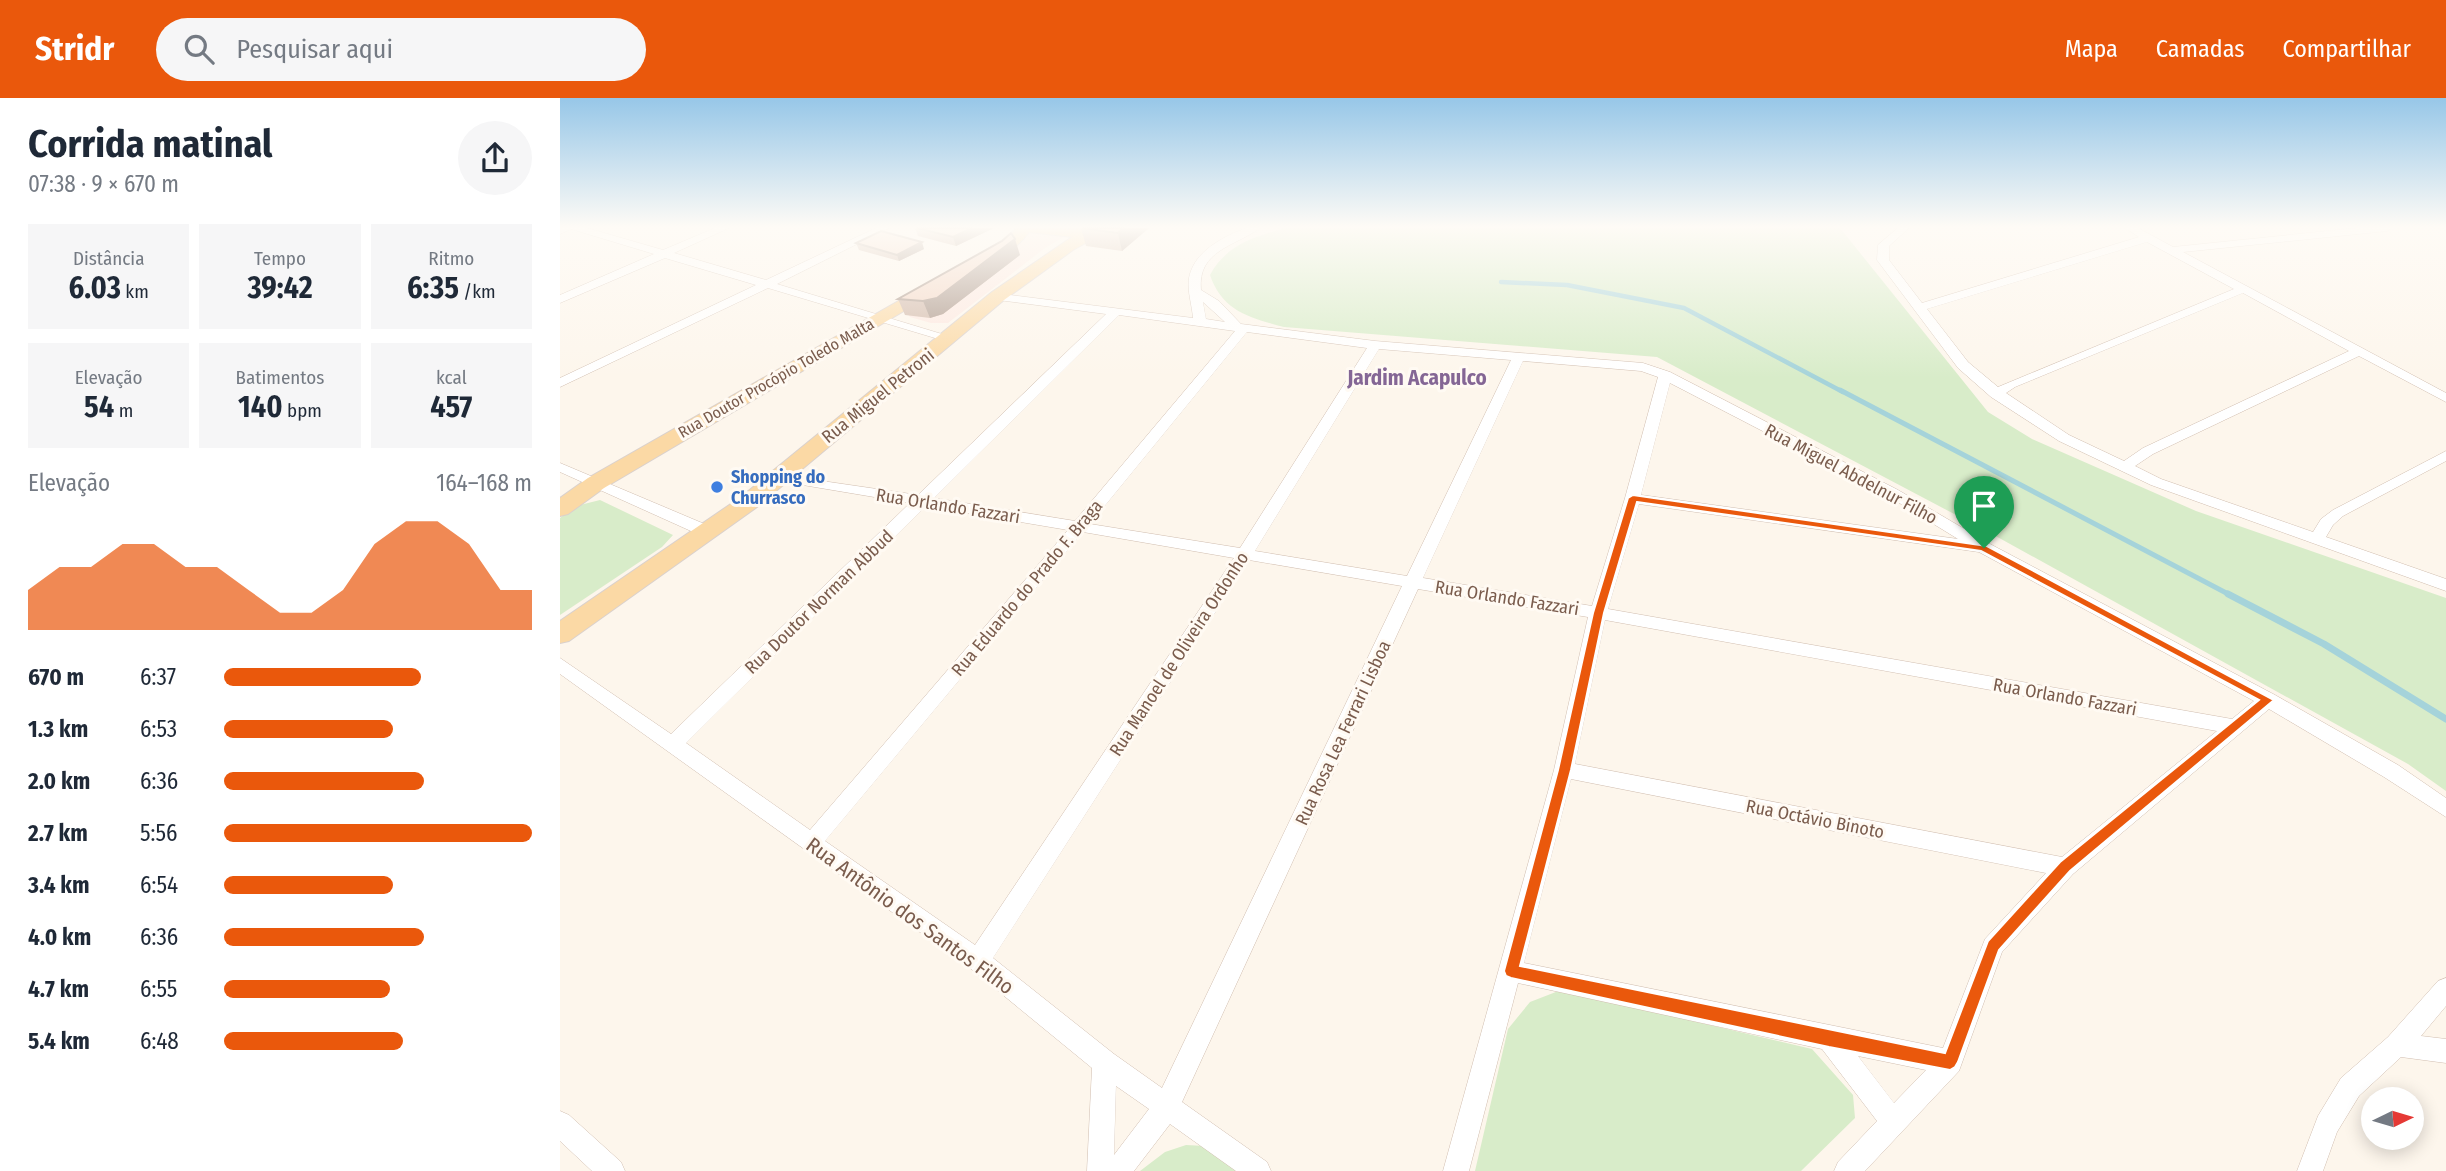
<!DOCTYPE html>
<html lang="pt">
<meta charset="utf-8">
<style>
:root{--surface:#fff;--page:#f6f6f7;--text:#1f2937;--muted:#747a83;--accent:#ea580c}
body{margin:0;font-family:"Fira Sans Condensed",sans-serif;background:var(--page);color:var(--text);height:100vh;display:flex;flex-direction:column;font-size:26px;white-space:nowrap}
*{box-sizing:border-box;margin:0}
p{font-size:23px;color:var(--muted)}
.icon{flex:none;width:38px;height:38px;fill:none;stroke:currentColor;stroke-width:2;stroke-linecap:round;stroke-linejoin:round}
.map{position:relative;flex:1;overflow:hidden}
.drawer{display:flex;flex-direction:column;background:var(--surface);width:560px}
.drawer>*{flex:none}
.needle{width:46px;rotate:85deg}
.tools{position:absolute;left:1801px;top:989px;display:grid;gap:14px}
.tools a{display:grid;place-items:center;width:63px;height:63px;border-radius:50%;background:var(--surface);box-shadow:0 4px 18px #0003;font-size:35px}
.pin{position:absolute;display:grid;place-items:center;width:60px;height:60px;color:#fff;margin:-72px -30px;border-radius:50% 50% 50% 0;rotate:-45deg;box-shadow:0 0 7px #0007}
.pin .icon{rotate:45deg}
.round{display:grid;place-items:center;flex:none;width:74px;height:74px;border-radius:37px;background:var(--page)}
.overview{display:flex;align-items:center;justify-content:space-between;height:119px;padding:0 28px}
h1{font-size:38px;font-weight:700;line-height:52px}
.figures{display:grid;grid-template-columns:repeat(3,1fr);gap:10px;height:119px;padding:7px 28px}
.figures div{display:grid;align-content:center;border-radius:0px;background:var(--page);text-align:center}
.figures b{font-size:30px;font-weight:700}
.figures small{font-size:19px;font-weight:400}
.figures p{font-size:19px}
.chart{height:196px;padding:14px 28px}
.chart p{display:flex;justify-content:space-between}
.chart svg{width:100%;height:126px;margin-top:7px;fill:var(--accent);opacity:.7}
ul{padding:0 28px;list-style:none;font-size:23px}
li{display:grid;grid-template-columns:112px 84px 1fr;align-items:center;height:52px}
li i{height:18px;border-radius:9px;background:var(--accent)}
header{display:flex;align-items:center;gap:42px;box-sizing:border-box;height:98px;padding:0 35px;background:var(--accent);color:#fff}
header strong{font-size:33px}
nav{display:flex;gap:38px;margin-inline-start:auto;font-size:24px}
.search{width:490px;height:63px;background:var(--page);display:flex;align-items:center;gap:18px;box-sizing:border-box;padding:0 24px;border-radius:38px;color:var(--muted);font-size:26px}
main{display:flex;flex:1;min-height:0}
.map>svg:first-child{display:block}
.commercial{fill:#fde8e0}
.green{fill:#d8ecc9}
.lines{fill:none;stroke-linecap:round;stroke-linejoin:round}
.stream-far2{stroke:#a5d3da;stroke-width:4.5}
.stream-far1{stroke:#a5d3da;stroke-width:5}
.stream{stroke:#a5d3da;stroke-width:7}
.street-casing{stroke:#d1beb0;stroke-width:1}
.primary-casing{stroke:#dad1cd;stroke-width:2}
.street{fill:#fff;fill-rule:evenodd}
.primary{fill:#fbd9a5;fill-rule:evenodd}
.wall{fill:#d1b7a8}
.shaded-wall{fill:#aa9588}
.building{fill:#f3d5c3;stroke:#aa9588;stroke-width:2}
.route{fill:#ea580c;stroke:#fff;stroke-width:2;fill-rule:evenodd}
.shop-dot{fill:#3f7fe0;stroke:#fffaf3;stroke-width:2.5}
.labels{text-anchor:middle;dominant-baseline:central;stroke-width:6;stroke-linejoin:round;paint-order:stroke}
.far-street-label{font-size:16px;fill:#7a5c4d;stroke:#fffaf3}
.street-label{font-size:18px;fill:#7a5c4d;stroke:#fffaf3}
.shop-label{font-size:18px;font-weight:bold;fill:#366cbe;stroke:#fffaf3;text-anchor:start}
.far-district-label{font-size:21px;font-weight:bold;fill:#846695;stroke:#fffaf3}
.near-street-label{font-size:21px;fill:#7a5c4d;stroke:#fffaf3}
</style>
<header>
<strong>Stridr</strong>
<div class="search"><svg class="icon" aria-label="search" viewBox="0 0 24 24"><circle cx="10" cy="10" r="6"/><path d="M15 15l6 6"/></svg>Pesquisar aqui</div>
<nav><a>Mapa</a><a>Camadas</a><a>Compartilhar</a></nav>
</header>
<main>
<section class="drawer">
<div class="overview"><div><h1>Corrida matinal</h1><p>07:38 · 9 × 670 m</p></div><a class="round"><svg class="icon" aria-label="share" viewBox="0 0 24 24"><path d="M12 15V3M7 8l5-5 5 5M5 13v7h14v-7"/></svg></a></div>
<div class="figures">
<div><p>Distância</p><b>6.03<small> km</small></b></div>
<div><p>Tempo</p><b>39:42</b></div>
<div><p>Ritmo</p><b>6:35<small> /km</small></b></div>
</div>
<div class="figures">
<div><p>Elevação</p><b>54<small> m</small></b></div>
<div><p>Batimentos</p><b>140<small> bpm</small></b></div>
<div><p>kcal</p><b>457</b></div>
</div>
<div class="chart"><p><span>Elevação</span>164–168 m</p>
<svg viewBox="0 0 160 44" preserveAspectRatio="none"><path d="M0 44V30L10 22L20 22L30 14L40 14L50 22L60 22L70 30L80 38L90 38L100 30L110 14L120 6L130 6L140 14L150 30L160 30V44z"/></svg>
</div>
<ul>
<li><b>670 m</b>6:37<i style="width:64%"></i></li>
<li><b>1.3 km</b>6:53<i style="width:55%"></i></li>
<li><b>2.0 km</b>6:36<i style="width:65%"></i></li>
<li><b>2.7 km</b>5:56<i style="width:100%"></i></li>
<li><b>3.4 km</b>6:54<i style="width:55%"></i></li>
<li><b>4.0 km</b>6:36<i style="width:65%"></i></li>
<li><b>4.7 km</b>6:55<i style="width:54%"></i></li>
<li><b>5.4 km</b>6:48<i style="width:58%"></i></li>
</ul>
</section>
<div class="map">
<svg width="1886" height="1073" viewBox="0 0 1886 1073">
<rect width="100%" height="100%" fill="#fdf6ec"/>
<path class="commercial" d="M 471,131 L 504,139 L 485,150 L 388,225 L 371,225 L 350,219 L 347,215 L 459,144 Z"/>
<path class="green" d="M 725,130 L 1280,130 L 1428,314 L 1472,341 L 1636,413 L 1886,500 L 1886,693 L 1848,666 L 1432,436 L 1097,259 L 724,229 C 690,220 662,213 650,177 C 666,147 694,139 725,130 Z
M 40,402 L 113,437 L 102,449 L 0,517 L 0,420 L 16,408 Z
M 1001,892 L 1252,951 L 1293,997 L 1295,1020 L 1241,1073 L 915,1073 L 948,931 L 970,904 Z
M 626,1047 L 645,1048 L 689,1073 L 580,1073 L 605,1054 Z"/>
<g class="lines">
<path class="stream-far2" d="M 941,184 L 1007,187 L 1124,210 L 1283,294"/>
<path class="stream-far1" d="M 1280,292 L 1672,498"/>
<path class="stream" d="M 1668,496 L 1764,546 L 1886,621"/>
<defs>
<path id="street" d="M 0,130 L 27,130 L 103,152 L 155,130 L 169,130 L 114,155 L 206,182 L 316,130 L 329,130 L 217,186 L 395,240 L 393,243 L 385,243 L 208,190 L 0,289 L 0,280 L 196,187 L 105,160 L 0,205 L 0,197 L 94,156 L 11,131 L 0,136 Z
M 686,130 L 700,130 C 676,148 637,152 641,192 L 659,203 L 681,226 L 815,243 L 1083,265 L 1110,274 L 1338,392 L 1430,446 L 1715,597 L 1838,667 L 1886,700 L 1886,719 L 1824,679 L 1709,611 L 1513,776 L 1442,854 L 1399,973 L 1305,1073 L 1274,1073 L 1278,1064 L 1317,1023 L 1262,951 L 958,885 L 909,1073 L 883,1073 L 994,672 L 1028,519 L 858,491 L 622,1004 L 707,1064 L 711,1073 L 676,1073 L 610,1026 L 574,1073 L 527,1073 L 532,970 L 410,870 L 0,576 L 0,560 L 111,636 L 350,405 L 219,383 L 214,382 L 212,379 L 214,376 L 358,397 L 546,216 L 438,202 L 432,198 L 434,195 L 633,220 C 632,207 627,193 629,180 C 634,153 663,139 686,130 ZM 643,204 L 665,224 L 646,221 ZM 559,217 L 675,233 L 515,423 L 374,400 ZM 687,234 L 807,250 L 680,450 L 530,426 ZM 819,251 L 951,262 L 847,478 L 695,453 ZM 963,263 L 1081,273 L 1098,279 L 1065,400 L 1032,508 L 863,480 ZM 1110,285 L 1328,398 L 1398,441 L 1081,397 ZM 1079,406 L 1419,454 L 1694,603 L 1672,621 L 1048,511 ZM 366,408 L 508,432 L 250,732 L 126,645 ZM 523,434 L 674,460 L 415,847 L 265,743 ZM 689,462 L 842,488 L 602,990 L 554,956 L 433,860 ZM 1045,522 L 1657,633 L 1502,759 L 1015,666 ZM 1011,681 L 1486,775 L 1425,841 L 1383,950 L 964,865 ZM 1298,958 L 1366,972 L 1334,1005 ZM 556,988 L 589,1011 L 554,1057 Z
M 1338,130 L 1349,130 L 1329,148 L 1329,162 L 1362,205 L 1579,139 L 1565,130 L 1578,130 L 1613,149 L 1797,130 L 1832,130 L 1827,133 L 1623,154 L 1886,295 L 1886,304 L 1799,258 L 1593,356 L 1575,368 L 1601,381 L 1753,434 L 1761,421 L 1773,412 L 1886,353 L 1886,363 L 1783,418 L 1773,427 L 1766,439 L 1886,481 L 1886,493 L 1591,387 L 1499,343 L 1431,299 L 1398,270 L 1317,162 L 1318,147 ZM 1587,144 L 1674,191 L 1438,289 L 1408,264 L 1367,211 ZM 1683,195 L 1789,253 L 1583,350 L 1564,363 L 1509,337 L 1446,295 L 1455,289 Z
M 0,365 L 154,430 L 156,434 L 148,439 L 142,438 L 0,374 Z
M 1886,880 L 1886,908 L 1861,938 L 1886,941 L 1886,965 L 1841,959 L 1799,998 L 1777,1034 L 1763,1073 L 1737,1073 L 1758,1018 L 1781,980 L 1828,939 L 1878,883 Z
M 0,1013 L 9,1017 L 61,1064 L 65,1073 L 32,1073 L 0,1043 Z"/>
<path id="primary" d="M 456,130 L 565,130 L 563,133 L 540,137 L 513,152 L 444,202 L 197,409 L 9,543 L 0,545 L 0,523 L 181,399 L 432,194 L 512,139 L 469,134 C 460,147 436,168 419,164 L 417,160 L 419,156 L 450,138 Z
M 370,185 L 376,186 L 379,190 L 376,194 L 44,390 L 8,416 L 0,418 L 0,400 L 28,380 Z"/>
</defs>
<use href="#street" class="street-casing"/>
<use href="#primary" class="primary-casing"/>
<use href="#street" class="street"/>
<use href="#primary" class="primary"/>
</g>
<path class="wall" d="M 355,130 L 434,130 L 396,148 L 358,138 Z
M 521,130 L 589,130 L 562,153 L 526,148 Z
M 296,145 L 364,151 L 339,163 L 299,152 Z
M 460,157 L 383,216 L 370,220 L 345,217 L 338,201 Z"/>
<path class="shaded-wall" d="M 412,130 L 434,130 L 396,148 L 393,139 Z
M 563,130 L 589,130 L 562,153 L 558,135 Z
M 455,141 L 460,157 L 383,216 L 370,220 L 363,203 Z
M 362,144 L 364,151 L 339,163 L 337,157 Z"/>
<path class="building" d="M 357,130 L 412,130 L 393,139 Z
M 522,130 L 563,130 L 558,135 Z
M 321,133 L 362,144 L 337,157 L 296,145 Z
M 451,135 L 455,141 L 377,200 L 363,203 L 338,201 L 442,143 Z"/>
<linearGradient id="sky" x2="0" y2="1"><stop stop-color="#97c7e8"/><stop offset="0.46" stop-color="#fefbf6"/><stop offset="1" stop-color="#fefbf6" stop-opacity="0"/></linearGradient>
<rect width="1886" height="280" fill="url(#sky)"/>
<path class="route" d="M 1073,397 L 1427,448 L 1714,602 L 1510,773 L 1439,852 L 1398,964 L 1395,969 L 1390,972 L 1269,949 L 951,880 L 946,878 L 944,873 L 998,672 L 1033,515 L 1068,400 ZM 1077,404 L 1421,453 L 1699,602 L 1500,764 L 1428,843 L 1385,955 L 960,868 L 1011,672 L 1044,515 Z"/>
<circle class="shop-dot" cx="157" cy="389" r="7"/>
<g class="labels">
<g class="far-street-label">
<text transform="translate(216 280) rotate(-30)">Rua Doutor Procópio Toledo Malta</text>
</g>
<g class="street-label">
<text transform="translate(318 298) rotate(-39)">Rua Miguel Petroni</text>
<text transform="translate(1291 376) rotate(28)">Rua Miguel Abdelnur Filho</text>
<text transform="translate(388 408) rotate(9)">Rua Orlando Fazzari</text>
<text transform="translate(467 490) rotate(-50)">Rua Eduardo do Prado F. Braga</text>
<text transform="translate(947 500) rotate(9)">Rua Orlando Fazzari</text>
<text transform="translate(259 504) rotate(-44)">Rua Doutor Norman Abbud</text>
<text transform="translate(619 556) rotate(-57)">Rua Manoel de Oliveira Ordonho</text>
<text transform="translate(1505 599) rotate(10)">Rua Orlando Fazzari</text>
<text transform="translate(783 635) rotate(-65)">Rua Rosa Lea Ferrari Lisboa</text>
<text transform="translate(1255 721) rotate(11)">Rua Octávio Binoto</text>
</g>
<g class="shop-label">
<text x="171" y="379">Shopping do<tspan x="171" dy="21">Churrasco</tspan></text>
</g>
<g class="far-district-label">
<text x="857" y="280">Jardim Acapulco</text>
</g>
<g class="near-street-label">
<text transform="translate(350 818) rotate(36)">Rua Antônio dos Santos Filho</text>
</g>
</g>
</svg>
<div class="tools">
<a><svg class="needle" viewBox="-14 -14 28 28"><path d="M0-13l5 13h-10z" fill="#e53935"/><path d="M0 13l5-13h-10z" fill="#747a83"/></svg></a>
</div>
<div class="pin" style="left:1424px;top:450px;background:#1e9e55"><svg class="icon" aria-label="arrive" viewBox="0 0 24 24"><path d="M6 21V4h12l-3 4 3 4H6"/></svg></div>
</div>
</main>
